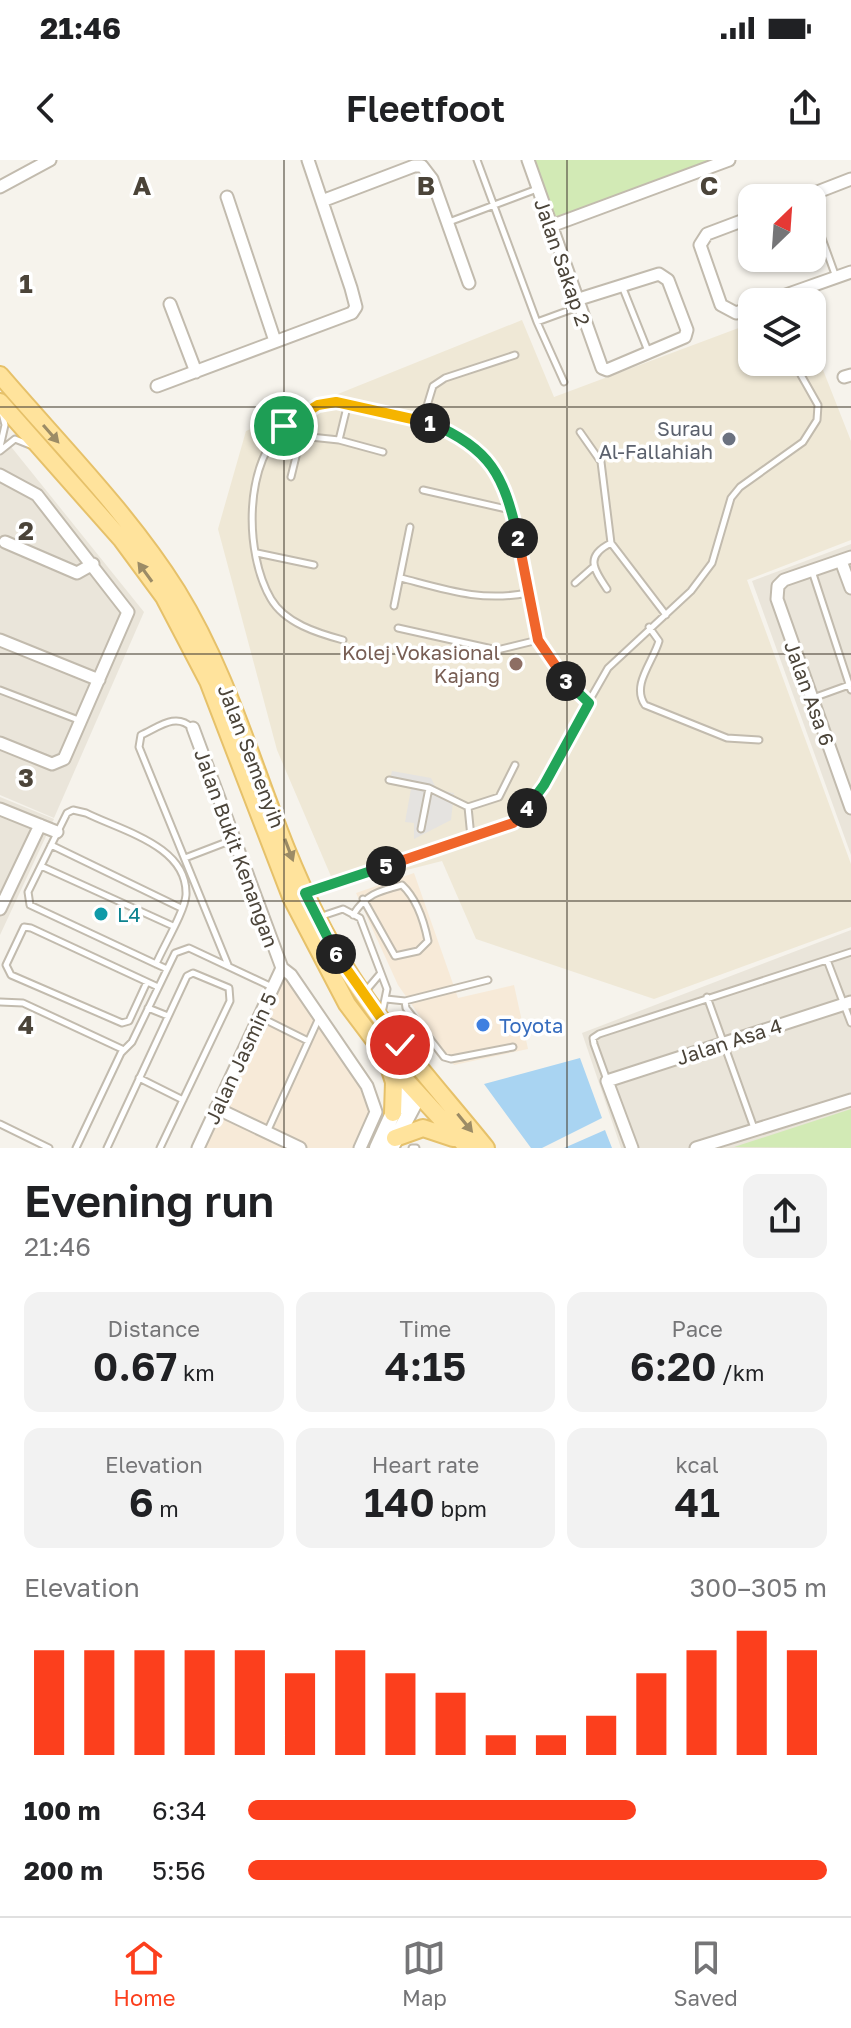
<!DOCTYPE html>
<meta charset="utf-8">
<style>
:root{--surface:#fff;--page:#f2f2f2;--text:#202124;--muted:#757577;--line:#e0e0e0;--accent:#fc3f1d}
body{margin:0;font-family:"Golos Text",sans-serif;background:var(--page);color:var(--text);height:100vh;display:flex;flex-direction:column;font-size:30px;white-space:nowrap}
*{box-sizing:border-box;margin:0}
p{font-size:26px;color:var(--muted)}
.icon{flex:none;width:44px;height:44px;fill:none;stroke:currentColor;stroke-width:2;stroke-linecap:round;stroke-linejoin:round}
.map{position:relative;height:988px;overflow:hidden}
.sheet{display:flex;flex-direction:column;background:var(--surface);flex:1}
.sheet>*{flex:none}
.needle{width:52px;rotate:25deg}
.controls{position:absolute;left:738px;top:24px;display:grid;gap:16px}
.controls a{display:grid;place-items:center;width:88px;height:88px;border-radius:16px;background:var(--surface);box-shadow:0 2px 6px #0004;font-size:40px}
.pin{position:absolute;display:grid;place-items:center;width:68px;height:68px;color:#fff;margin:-34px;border:4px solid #fff;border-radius:50%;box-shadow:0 2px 8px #0007}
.km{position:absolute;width:40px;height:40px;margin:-20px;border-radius:50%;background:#222;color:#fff;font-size:22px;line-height:40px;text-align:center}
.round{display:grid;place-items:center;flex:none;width:84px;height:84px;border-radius:16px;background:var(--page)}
.head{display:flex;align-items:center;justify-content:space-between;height:136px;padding:0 24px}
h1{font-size:44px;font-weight:600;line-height:60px}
.stats{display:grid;grid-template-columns:repeat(3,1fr);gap:12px;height:136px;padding:8px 24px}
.stats div{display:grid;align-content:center;border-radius:16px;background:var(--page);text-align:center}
.stats b{font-size:40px;font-weight:600}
.stats small{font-size:22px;font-weight:400}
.stats p{font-size:22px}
.chart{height:224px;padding:16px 24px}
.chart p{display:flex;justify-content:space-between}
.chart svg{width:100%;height:144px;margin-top:8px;stroke:var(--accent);stroke-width:6}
ul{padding:0 24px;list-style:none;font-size:26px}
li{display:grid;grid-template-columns:128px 96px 1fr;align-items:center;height:60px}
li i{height:20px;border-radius:10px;background:var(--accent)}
.status{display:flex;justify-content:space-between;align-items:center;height:56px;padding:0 40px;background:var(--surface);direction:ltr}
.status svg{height:22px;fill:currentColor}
header{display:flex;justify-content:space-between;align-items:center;height:104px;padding:0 24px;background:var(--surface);font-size:36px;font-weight:600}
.tab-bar{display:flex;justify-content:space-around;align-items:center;height:112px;border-top:2px solid var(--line);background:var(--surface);font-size:22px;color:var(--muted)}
.tab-bar a{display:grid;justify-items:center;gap:4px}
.tab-bar .active{color:var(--accent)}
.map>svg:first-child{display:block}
.residential{fill:#eae5da}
.commercial{fill:#f7ead8}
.education{fill:#efe8d6}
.green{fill:#d2eab5}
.parking{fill:#e5e3e0}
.water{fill:#a9d4f2}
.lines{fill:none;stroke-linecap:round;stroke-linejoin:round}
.service-casing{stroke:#c2bbae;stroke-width:9}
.minor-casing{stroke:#c2bbae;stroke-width:15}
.tertiary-casing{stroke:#c2bbae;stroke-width:18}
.primary-casing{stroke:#e6c16a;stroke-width:20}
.service{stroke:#fff;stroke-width:5}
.minor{stroke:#fff;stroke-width:11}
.tertiary{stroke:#fff;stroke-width:14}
.primary{stroke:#ffe39c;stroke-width:16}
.oneway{fill:#9c8c66}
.split-1-casing{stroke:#fff;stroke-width:16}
.split-2-casing{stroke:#fff;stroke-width:16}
.split-3-casing{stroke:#fff;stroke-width:16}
.split-4-casing{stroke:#fff;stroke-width:16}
.split-5-casing{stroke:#fff;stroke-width:16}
.split-6-casing{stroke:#fff;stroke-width:16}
.split-7-casing{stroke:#fff;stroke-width:16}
.split-1{stroke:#f5b400;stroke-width:10}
.split-2{stroke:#22a559;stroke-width:10}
.split-3{stroke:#f0652b;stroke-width:10}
.split-4{stroke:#22a559;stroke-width:10}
.split-5{stroke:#f0652b;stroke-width:10}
.split-6{stroke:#22a559;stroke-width:10}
.split-7{stroke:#f5b400;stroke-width:10}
.grid{fill:none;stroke:#4b4439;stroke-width:2;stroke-opacity:0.55}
.worship-dot{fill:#6b7280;stroke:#fff;stroke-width:3}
.education-dot{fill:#8d6e63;stroke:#fff;stroke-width:3}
.culture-dot{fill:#0f9aa8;stroke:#fff;stroke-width:3}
.shop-dot{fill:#3f7fe0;stroke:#fff;stroke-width:3}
.labels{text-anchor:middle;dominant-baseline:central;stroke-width:7;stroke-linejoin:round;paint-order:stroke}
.street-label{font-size:20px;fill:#4b4439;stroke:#fff}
.worship-label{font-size:20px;fill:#5b616d;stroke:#fff;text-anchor:end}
.education-label{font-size:20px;fill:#785e54;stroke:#fff;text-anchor:end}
.culture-label{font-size:20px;fill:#0d838f;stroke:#fff;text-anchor:start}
.shop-label{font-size:20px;fill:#366cbe;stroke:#fff;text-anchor:start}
.grid-label{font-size:26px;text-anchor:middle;font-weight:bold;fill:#4b4439;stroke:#fff;stroke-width:7;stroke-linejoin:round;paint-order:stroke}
</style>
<div class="status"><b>21:46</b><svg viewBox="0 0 49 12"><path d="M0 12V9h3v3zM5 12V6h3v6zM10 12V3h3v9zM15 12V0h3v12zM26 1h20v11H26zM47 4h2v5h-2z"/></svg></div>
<header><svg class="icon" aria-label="back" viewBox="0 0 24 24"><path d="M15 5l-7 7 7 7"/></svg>Fleetfoot<svg class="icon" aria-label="share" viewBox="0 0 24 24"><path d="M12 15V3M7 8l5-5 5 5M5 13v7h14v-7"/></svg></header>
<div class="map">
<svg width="851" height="988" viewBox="0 0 851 988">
<rect width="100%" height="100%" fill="#f6f3ec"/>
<path class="residential" d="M 0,273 L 144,452 L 54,658 L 0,635 Z
M 851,384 L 851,695 L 752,421 Z
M 0,637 L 54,659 L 0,775 Z
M 851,770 L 851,988 L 621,988 L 582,873 Z"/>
<path class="commercial" d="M 414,713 L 458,838 L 514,825 L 528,889 L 454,905 L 398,825 L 356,733 Z
M 282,817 L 292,822 L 364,929 L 374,954 L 359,988 L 202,988 Z"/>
<path class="education" d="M 522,160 L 554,237 L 752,163 L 752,202 L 812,202 L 812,182 L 851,281 L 851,380 L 747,420 L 851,704 L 851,767 L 654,839 L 476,779 L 442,701 L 336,728 L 277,590 L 218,369 L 246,271 Z"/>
<path class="green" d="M 533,0 L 712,0 L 554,59 Z
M 851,949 L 851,988 L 734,987 Z"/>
<path class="parking" d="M 392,611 L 431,618 L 437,630 L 454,633 L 451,660 L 414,679 L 414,663 L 405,662 L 411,629 L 389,623 Z"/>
<path class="water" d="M 580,898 L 602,958 L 542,988 L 531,988 L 484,924 Z
M 605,970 L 612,988 L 564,988 Z"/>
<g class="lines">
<defs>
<path id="service" d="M 477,0 L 537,162 L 564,222
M 812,51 L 836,117
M 449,62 L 537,29
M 622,126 L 648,191
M 537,162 L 578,147
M 423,259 L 433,226 L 445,218 L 515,195
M 580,272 L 601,302 L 611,383 L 666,455
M 339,280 L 383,292
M 0,287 L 5,265 L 2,253
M 0,291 L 15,279 L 30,285
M 291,317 L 301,276 L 339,280 L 348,243
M 423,330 L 511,350
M 257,393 L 314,405
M 812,411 L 851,530
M 401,418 C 447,430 481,442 528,433
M 575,423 L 592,408
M 607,429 C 593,408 585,396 611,383
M 394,446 L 410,367
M 649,467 L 659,481 C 653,502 631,525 645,545 L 727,578 L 759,580
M 398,468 L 497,490 L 538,480
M 343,480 C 317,473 285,463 271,439 C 244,393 243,299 288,264 C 320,239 346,242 384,251 C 483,274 508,307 524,406 C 528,429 530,455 537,478 C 546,504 570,526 589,543
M 0,530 L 81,561
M 813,538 L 849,525
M 192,568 C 176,552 159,567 141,575 L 139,587 L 228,805
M 389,620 L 429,628 L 468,647
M 421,669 L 429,628
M 471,677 L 468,647 L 499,637 L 515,605
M 51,685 L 181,748
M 185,698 L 232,680
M 41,706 L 173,766
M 308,732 L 513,663 L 529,646 L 608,508 L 691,431 L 712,403 L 731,338 L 740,327 L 803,282 L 817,260 L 818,245 L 801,215
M 353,755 C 366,734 379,731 402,725 C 417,739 424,761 428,781 L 418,791 L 395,796 L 363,739
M 322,756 L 343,749 L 360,758 L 387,829 L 382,853
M 827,800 L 851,863
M 156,804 C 163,787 185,751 186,735 C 188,686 122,671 86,653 L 73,650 L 67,653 L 28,732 L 30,745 L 156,804 L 167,809
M 147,822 L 129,861 L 122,863 L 11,815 L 6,805 L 24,767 L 31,768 L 158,827
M 364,833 L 380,814
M 707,837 L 754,968
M 386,839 L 405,841 L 488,820
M 405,841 L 406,848 L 444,897 L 451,899 L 513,887
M 0,842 L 23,843 L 124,890
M 148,848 L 168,856
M 260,857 L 308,881
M 139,918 L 183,940
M 607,920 L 594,884 L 593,878 L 599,874 L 851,792
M 0,964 L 49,988
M 267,972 L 319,858
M 76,988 L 121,893 L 132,882 L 175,793 L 189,788 L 272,827
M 107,988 L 187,816 L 193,813 L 229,828 L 230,841 L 160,988
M 412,988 L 416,988"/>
<path id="minor" d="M 528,0 L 602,208 L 607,210 L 685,177 L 687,170 L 668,120 L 659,114 L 576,140
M 0,27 L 50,0
M 227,37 L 275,181
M 802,38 L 851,19
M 322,41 L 414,6 L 422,6 L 432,19 L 469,123
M 752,57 L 707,74 L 700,85 L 721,145 L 736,153 L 752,147
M 551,66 L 729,0
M 766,142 L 851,112
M 170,144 L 196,212
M 844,217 L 851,215
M 157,226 L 352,153 L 356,147 L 351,128 L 308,0
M 0,315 L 37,335 L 128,452 L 64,599 L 52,604 L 0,583
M 5,382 L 77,413 L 93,404
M 851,397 L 784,420 L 778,426 L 777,439 L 851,648
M 841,401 L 851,428
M 0,480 L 99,520
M 193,568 L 282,808
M 0,649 L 57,672
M 0,749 L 40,665
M 282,808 L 291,815 L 367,926 L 376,952 L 360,988
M 216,948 L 300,988
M 198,988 L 282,808
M 632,988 L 607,921 L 851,842
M 696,988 L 851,940"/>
<path id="tertiary" d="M 377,988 L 393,953 L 411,926
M 391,988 L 419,935"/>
<path id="primary" d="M 0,215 C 60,285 128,353 177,431 C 240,533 263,653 318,759 C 361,845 426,914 486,988
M 0,242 L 122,380 L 164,437 L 208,521 L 291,737 L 347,844 L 399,913 L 468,988
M 388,904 L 394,922 L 393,953
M 395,978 L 423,968 L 453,978"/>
</defs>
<use href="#service" class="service-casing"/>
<use href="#minor" class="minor-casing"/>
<use href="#tertiary" class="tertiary-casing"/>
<use href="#primary" class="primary-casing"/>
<use href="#service" class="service"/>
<use href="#minor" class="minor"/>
<use href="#tertiary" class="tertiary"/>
<use href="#primary" class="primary"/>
</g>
<defs><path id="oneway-solid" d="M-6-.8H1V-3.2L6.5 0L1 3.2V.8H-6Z" transform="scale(2)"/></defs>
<g class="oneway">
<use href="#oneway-solid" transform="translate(51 274) rotate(49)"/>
<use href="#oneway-solid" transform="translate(145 412) rotate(-126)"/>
<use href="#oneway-solid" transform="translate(289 690) rotate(69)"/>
<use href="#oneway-solid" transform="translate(465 963) rotate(51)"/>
</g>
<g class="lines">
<defs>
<path id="split-1" d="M 284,266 L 318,245 L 336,242 L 430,263"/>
<path id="split-2" d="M 430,263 C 491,288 504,316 518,378"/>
<path id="split-3" d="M 518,378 L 538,480 L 566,521"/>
<path id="split-4" d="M 527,648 L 544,625 L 589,543 L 566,521"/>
<path id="split-5" d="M 386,706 L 513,663 L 527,648"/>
<path id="split-6" d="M 336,794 L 305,733 L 386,706"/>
<path id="split-7" d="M 336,794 L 400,885"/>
</defs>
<use href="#split-1" class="split-1-casing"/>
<use href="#split-2" class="split-2-casing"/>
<use href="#split-3" class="split-3-casing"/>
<use href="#split-4" class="split-4-casing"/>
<use href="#split-5" class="split-5-casing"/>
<use href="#split-6" class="split-6-casing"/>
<use href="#split-7" class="split-7-casing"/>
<use href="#split-1" class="split-1"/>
<use href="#split-2" class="split-2"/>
<use href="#split-3" class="split-3"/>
<use href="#split-4" class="split-4"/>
<use href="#split-5" class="split-5"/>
<use href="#split-6" class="split-6"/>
<use href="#split-7" class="split-7"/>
</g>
<path class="grid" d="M 284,0 L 284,988M 567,0 L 567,988M 0,247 L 851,247M 0,494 L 851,494M 0,741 L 851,741"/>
<circle class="worship-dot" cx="729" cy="279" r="8"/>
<circle class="education-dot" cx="516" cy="504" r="8"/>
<circle class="culture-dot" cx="101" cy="754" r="8"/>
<circle class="shop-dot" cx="483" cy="865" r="8"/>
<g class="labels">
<g class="street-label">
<text transform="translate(563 102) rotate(71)">Jalan Sakap 2</text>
<text transform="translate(810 533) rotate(70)">Jalan Asa 6</text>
<text transform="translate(252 596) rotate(69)">Jalan Semenyih</text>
<text transform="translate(237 688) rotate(70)">Jalan Bukit Kenangan</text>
<text transform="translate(729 881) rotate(-18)">Jalan Asa 4</text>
<text transform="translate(240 898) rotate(-65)">Jalan Jasmin 5</text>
</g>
<g class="worship-label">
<text x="713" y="268">Surau<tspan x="713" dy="23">Al-Fallahiah</tspan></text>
</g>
<g class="education-label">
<text x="500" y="492">Kolej Vokasional<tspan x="500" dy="23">Kajang</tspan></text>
</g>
<g class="culture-label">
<text x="117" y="754">L4</text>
</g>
<g class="shop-label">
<text x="499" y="865">Toyota</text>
</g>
</g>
<g class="grid-label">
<text x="142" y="35">A</text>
<text x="426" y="35">B</text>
<text x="709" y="35">C</text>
<text x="26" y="133">1</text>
<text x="26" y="380">2</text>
<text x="26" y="627">3</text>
<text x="26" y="874">4</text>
</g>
</svg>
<div class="controls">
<a><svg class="needle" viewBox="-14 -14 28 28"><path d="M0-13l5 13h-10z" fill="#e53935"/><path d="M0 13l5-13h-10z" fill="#757577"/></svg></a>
<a><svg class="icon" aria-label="layers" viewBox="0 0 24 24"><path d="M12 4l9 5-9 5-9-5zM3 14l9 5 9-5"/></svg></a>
</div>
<div class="pin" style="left:284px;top:266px;background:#1e9e55"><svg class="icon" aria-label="arrive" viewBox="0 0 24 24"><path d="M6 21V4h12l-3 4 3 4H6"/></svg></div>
<div class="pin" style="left:400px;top:885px;background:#d93025"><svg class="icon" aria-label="check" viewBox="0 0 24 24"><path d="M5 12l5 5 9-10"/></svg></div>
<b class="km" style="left:430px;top:263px">1</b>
<b class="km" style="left:518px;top:378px">2</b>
<b class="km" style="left:566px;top:521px">3</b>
<b class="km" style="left:527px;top:648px">4</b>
<b class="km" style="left:386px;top:706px">5</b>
<b class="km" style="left:336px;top:794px">6</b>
</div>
<section class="sheet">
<div class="head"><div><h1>Evening run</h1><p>21:46</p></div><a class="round"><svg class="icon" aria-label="share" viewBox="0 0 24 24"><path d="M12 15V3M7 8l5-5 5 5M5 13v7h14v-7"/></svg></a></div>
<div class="stats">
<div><p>Distance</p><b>0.67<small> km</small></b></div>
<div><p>Time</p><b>4:15</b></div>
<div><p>Pace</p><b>6:20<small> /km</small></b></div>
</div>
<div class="stats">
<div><p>Elevation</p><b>6<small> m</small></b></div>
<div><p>Heart rate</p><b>140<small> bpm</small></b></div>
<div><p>kcal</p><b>41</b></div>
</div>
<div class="chart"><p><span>Elevation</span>300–305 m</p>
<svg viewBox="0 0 160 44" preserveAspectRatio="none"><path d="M5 44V12M15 44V12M25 44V12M35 44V12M45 44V12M55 44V19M65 44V12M75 44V19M85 44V25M95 44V38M105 44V38M115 44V32M125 44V19M135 44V12M145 44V6M155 44V12"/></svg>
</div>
<ul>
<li><b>100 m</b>6:34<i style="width:67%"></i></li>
<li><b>200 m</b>5:56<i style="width:100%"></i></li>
</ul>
</section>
<nav class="tab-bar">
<a class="active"><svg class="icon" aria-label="home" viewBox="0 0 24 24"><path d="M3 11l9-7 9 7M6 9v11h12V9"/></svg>Home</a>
<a><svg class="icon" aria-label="map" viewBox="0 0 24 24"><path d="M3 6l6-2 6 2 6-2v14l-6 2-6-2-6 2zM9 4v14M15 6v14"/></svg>Map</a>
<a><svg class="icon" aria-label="saved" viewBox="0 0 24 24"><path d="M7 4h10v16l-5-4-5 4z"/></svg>Saved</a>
</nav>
